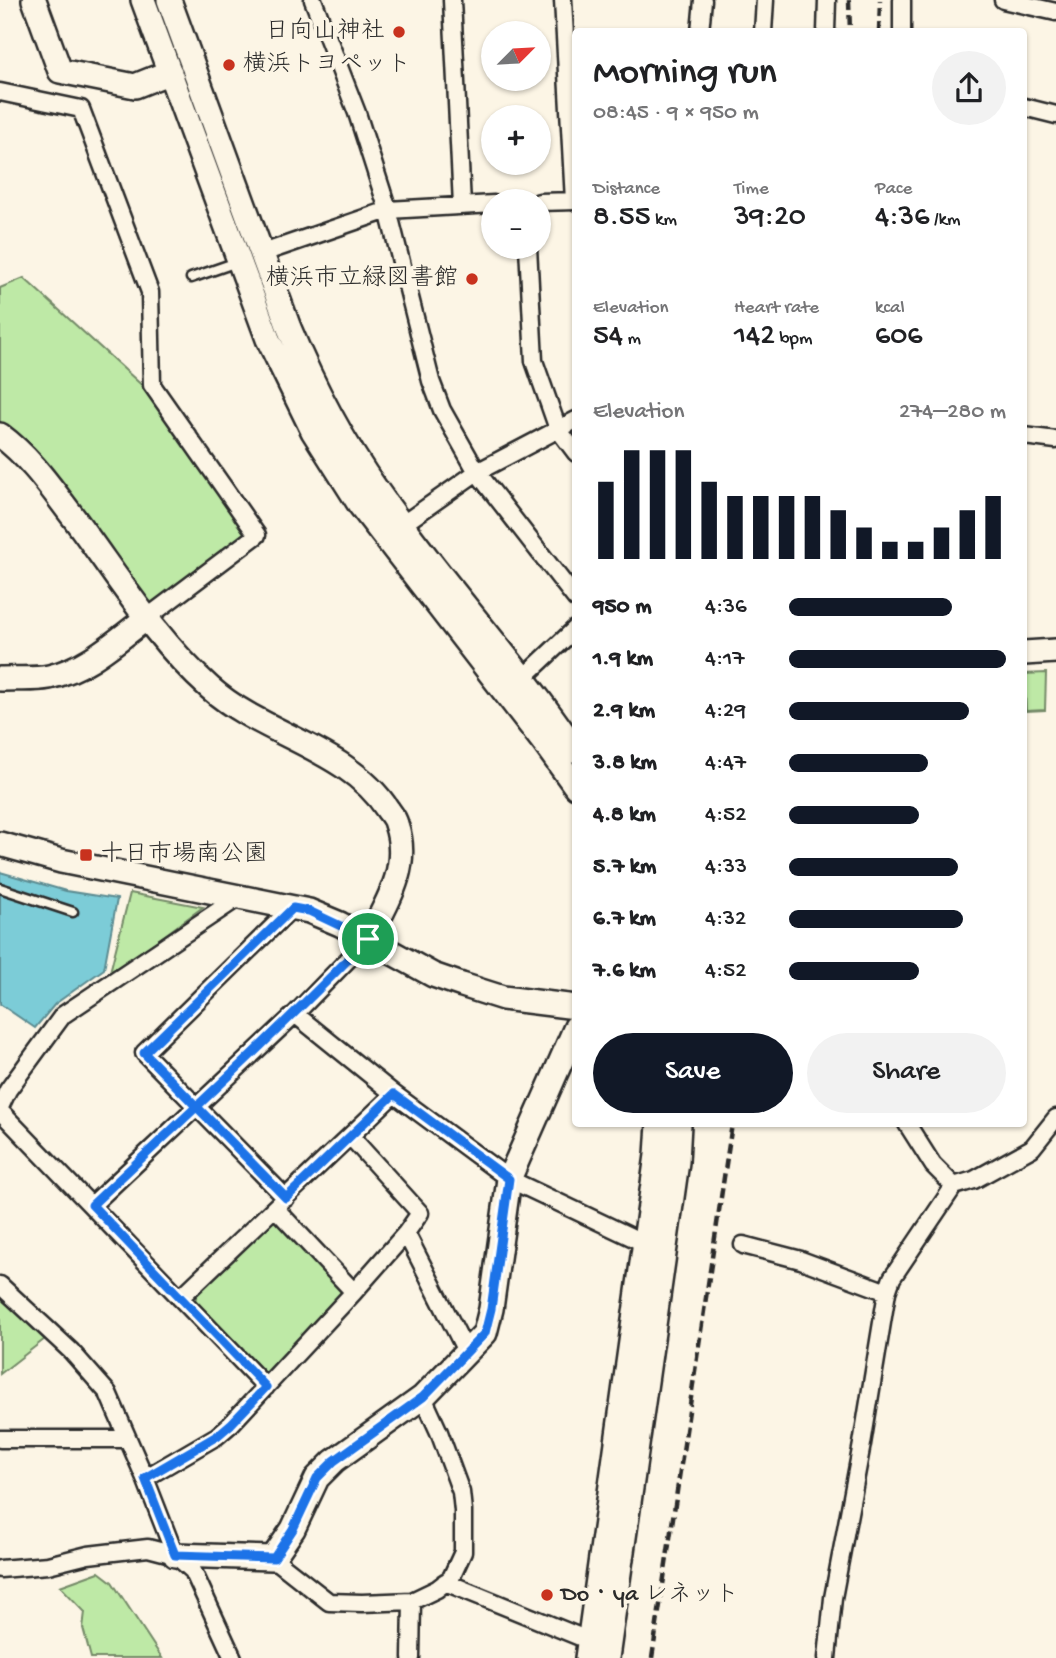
<!DOCTYPE html>
<meta charset="utf-8">
<style>
:root{--surface:#fff;--page:#f2f2f2;--text:#202124;--muted:#757577;--accent:#111827}
body{margin:0;font-family:"Gochi Hand","Klee One",sans-serif;background:var(--page);color:var(--text);height:100vh;display:flex;flex-direction:column;font-size:26px;white-space:nowrap}
*{box-sizing:border-box;margin:0}
p{font-size:23px;color:var(--muted)}
.icon{flex:none;width:38px;height:38px;fill:none;stroke:currentColor;stroke-width:2;stroke-linecap:round;stroke-linejoin:round}
.map{position:relative;flex:1;overflow:hidden}
.details{position:absolute;left:572px;top:28px;width:455px;height:1099px;display:flex;flex-direction:column;background:var(--surface);border-radius:7px;box-shadow:0 2px 5px #0004}
.details>*{flex:none}
.needle{width:46px;rotate:66deg}
.fabs{position:absolute;left:481px;top:21px;display:grid;gap:14px}
.fabs a{display:grid;place-items:center;width:70px;height:70px;border-radius:50%;background:var(--surface);box-shadow:0 2px 5px #0004;font-size:35px}
.pin{position:absolute;display:grid;place-items:center;width:60px;height:60px;color:#fff;margin:-30px;border:4px solid #fff;border-radius:50%;box-shadow:0 2px 7px #0007}
.round{display:grid;place-items:center;flex:none;width:74px;height:74px;border-radius:37px;background:var(--page)}
.overview{display:flex;align-items:center;justify-content:space-between;height:119px;padding:0 21px}
h1{font-size:38px;font-weight:600;line-height:52px}
.metrics{display:grid;grid-template-columns:repeat(3,1fr);gap:10px;height:119px;padding:7px 21px}
.metrics div{display:grid;align-content:center}
.metrics b{font-size:30px;font-weight:600}
.metrics small{font-size:19px;font-weight:400}
.metrics p{font-size:19px}
.chart{height:196px;padding:14px 21px}
.chart p{display:flex;justify-content:space-between}
.chart svg{width:100%;height:126px;margin-top:7px;stroke:var(--accent);stroke-width:6}
.action{display:flex;gap:14px;margin-top:auto;padding:14px 21px}
.action a{flex:1;height:80px;border-radius:42px;background:var(--accent);color:#fff;font-size:28px;font-weight:600;line-height:80px;text-align:center}
.action a+a{background:var(--page);color:var(--text)}
ul{padding:0 21px;list-style:none;font-size:23px}
li{display:grid;grid-template-columns:112px 84px 1fr;align-items:center;height:52px}
li i{height:18px;border-radius:9px;background:var(--accent)}
.map>svg:first-child{display:block}
.green{fill:#bee9a6;stroke:#748a68;stroke-width:2}
.water{fill:#7cccd7;stroke:#5c8c92;stroke-width:2}
.lines{fill:none;stroke-linecap:round;stroke-linejoin:round}
.lane-casing{stroke:#2b2b2b;stroke-width:13}
.street-casing{stroke:#2b2b2b;stroke-width:21}
.secondary-casing{stroke:#2b2b2b;stroke-width:28}
.lane{stroke:#fcf5e5;stroke-width:8}
.street{stroke:#fcf5e5;stroke-width:16}
.secondary{stroke:#fcf5e5;stroke-width:23}
.rail{stroke:#2b2b2b;stroke-width:4.5;stroke-dasharray:10 5;stroke-linecap:butt}
.route-casing{stroke:#fff;stroke-width:14}
.route{stroke:#1a73e8;stroke-width:9}
.poi-dot{fill:#c8321e;stroke:#fcf5e5;stroke-width:2.5}
.labels{text-anchor:middle;dominant-baseline:central;stroke-width:7;stroke-linejoin:round;paint-order:stroke}
.poi-label{font-size:24px;fill:#2b2b2b;stroke:#fcf5e5;text-anchor:start}
</style>
<div class="map">
<svg width="1056" height="1658" viewBox="0 0 1056 1658">
<rect width="100%" height="100%" fill="#fcf5e5"/>
<filter id="ink" filterUnits="userSpaceOnUse"><feTurbulence type="fractalNoise" baseFrequency=".0143" numOctaves="2"/><feDisplacementMap in="SourceGraphic" scale="14" xChannelSelector="R" yChannelSelector="G"/><feConvolveMatrix kernelMatrix="1 2 1 2 8 2 1 2 1" color-interpolation-filters="sRGB"/></filter>
<g filter="url(#ink)">
<path class="green" d="M 24,278 L 147,390 L 249,533 L 148,606 L 0,428 L 0,288 Z
M 1046,673 L 1045,710 L 1026,711 L 1024,674 Z
M 130,893 L 203,907 L 109,976 Z
M 272,1221 L 280,1221 L 343,1287 L 339,1296 L 270,1375 L 263,1375 L 194,1303 L 197,1295 Z
M 0,1296 L 45,1339 L 0,1374 Z
M 99,1572 L 112,1582 L 162,1658 L 91,1658 L 83,1628 L 85,1612 L 60,1586 Z"/>
<path class="water" d="M 0,872 L 66,891 L 117,899 L 104,969 L 55,1004 L 35,1028 L 0,1004 Z"/>
<g class="lines">
<defs>
<path id="lane" d="M 191,278 L 237,262
M 0,888 L 73,912"/>
<path id="street" d="M 313,0 L 357,113 L 388,210 L 431,381 L 442,410 L 477,472 L 576,599
M 452,0 L 462,205
M 563,0 L 574,201
M 902,0 L 902,32
M 1003,0 L 1056,12
M 700,32 L 703,0
M 763,32 L 765,0
M 826,32 L 827,0
M 0,92 L 81,109 L 150,292 L 152,385 L 257,535 L 148,617
M 1024,107 L 1056,115
M 539,202 L 576,201
M 528,247 L 534,361 L 558,429 L 576,453
M 260,254 L 388,210 L 494,204
M 1024,436 L 1056,440
M 396,529 L 477,472 L 576,420
M 522,679 L 576,628
M 295,1014 L 394,1094 L 509,1179 L 644,1243
M 0,1107 L 8,1090 L 63,1015 L 239,897
M 0,1111 L 266,1387
M 907,1124 L 933,1165 L 954,1186
M 286,1198 L 144,1053 L 293,907
M 92,1205 L 295,1014 L 368,939
M 275,1208 L 354,1292
M 406,1233 L 466,1351
M 743,1245 L 801,1260 L 887,1292
M 0,1285 L 71,1351 L 108,1393 L 145,1478 L 175,1555
M 180,1298 L 394,1094
M 0,1439 L 126,1439
M 145,1478 L 217,1436 L 231,1424 L 354,1292 L 406,1233 L 420,1213 L 351,1137
M 273,1558 L 329,1602 L 362,1603 L 412,1601 L 437,1589 L 451,1578 L 463,1552 L 463,1511 L 461,1492 L 439,1432 L 423,1397
M 0,1569 L 48,1565 L 88,1555 L 148,1548 L 175,1555 L 193,1571 L 233,1658
M 445,1582 L 590,1641
M 411,1658 L 412,1601
M 827,1658 L 833,1598 L 862,1444 L 887,1292 L 892,1278 L 954,1186 L 974,1180 L 1032,1148 L 1056,1118"/>
<path id="secondary" d="M 34,0 L 60,71 L 135,86 L 170,72
M 143,0 L 268,339 L 313,431 L 360,505 L 545,744 L 576,787
M 169,0 L 289,328 C 313,386 342,441 378,492 C 440,581 515,661 576,751
M 0,435 C 31,458 51,488 74,518 C 117,576 156,640 210,688 C 264,736 348,748 388,810 C 391,814 395,819 396,824 C 411,867 387,903 368,939
M 1024,653 L 1056,651
M 0,679 C 16,678 34,680 49,677 C 87,669 118,639 148,617
M 0,844 L 61,861 L 309,911 L 340,924 L 433,975 L 462,985 L 503,998 L 576,1007
M 175,1555 L 273,1558 L 293,1529 L 317,1478 L 334,1461 L 423,1397 L 485,1333 L 491,1309 L 509,1179 L 576,1027
M 587,1658 L 657,1155 L 659,1124
M 607,1658 L 677,1162 L 679,1124"/>
</defs>
<use href="#lane" class="lane-casing"/>
<use href="#street" class="street-casing"/>
<use href="#secondary" class="secondary-casing"/>
<use href="#lane" class="lane"/>
<use href="#street" class="street"/>
<use href="#secondary" class="secondary"/>
<path class="rail" d="M 849,0 L 850,32
M 879,32 L 880,0
M 652,1658 L 732,1124"/>
</g>
</g>
<g class="lines" filter="url(#ink)">
<defs>
<path id="route" d="M 368,939 C 279,1031 185,1117 92,1205 L 266,1387 L 231,1424 L 217,1436 L 145,1478 L 175,1555 L 274,1558 L 293,1529 L 317,1478 L 334,1461 L 423,1397 L 485,1333 L 491,1309 L 509,1179 L 394,1094 L 286,1198 L 144,1053 L 293,908 L 309,911 L 368,939"/>
</defs>
<use href="#route" class="route-casing"/>
<use href="#route" class="route"/>
</g>
<g class="poi-dot">
<circle cx="399" cy="32" r="7"/>
<circle cx="229" cy="65" r="7"/>
<circle cx="472" cy="279" r="7"/>
<rect x="79" y="848" width="14" height="14" rx="3.5"/>
<circle cx="547" cy="1595" r="7"/>
</g>
<g class="labels">
<g class="poi-label">
<text x="385" y="32" text-anchor="end">日向山神社</text>
<text x="243" y="65">横浜トヨペット</text>
<text x="458" y="279" text-anchor="end">横浜市立緑図書館</text>
<text x="100" y="855">十日市場南公園</text>
<text x="561" y="1595">Do・ya レネット</text>
</g>
</g>
</svg>
<div class="fabs">
<a><svg class="needle" viewBox="-14 -14 28 28"><path d="M0-13l5 13h-10z" fill="#e53935"/><path d="M0 13l5-13h-10z" fill="#757577"/></svg></a>
<a>+</a>
<a>−</a>
</div>
<div class="pin" style="left:368px;top:939px;background:#1e9e55"><svg class="icon" aria-label="arrive" viewBox="0 0 24 24"><path d="M6 21V4h12l-3 4 3 4H6"/></svg></div>
<section class="details">
<div class="overview"><div><h1>Morning run</h1><p>08:45 · 9 × 950 m</p></div><a class="round"><svg class="icon" aria-label="share" viewBox="0 0 24 24"><path d="M12 15V3M7 8l5-5 5 5M5 13v7h14v-7"/></svg></a></div>
<div class="metrics">
<div><p>Distance</p><b>8.55<small> km</small></b></div>
<div><p>Time</p><b>39:20</b></div>
<div><p>Pace</p><b>4:36<small> /km</small></b></div>
</div>
<div class="metrics">
<div><p>Elevation</p><b>54<small> m</small></b></div>
<div><p>Heart rate</p><b>142<small> bpm</small></b></div>
<div><p>kcal</p><b>606</b></div>
</div>
<div class="chart"><p><span>Elevation</span>274–280 m</p>
<svg viewBox="0 0 160 44" preserveAspectRatio="none"><path d="M5 44V17M15 44V6M25 44V6M35 44V6M45 44V17M55 44V22M65 44V22M75 44V22M85 44V22M95 44V27M105 44V33M115 44V38M125 44V38M135 44V33M145 44V27M155 44V22"/></svg>
</div>
<ul>
<li><b>950 m</b>4:36<i style="width:75%"></i></li>
<li><b>1.9 km</b>4:17<i style="width:100%"></i></li>
<li><b>2.9 km</b>4:29<i style="width:83%"></i></li>
<li><b>3.8 km</b>4:47<i style="width:64%"></i></li>
<li><b>4.8 km</b>4:52<i style="width:60%"></i></li>
<li><b>5.7 km</b>4:33<i style="width:78%"></i></li>
<li><b>6.7 km</b>4:32<i style="width:80%"></i></li>
<li><b>7.6 km</b>4:52<i style="width:60%"></i></li>
</ul>
<div class="action"><a>Save</a><a>Share</a></div>
</section>
</div>
